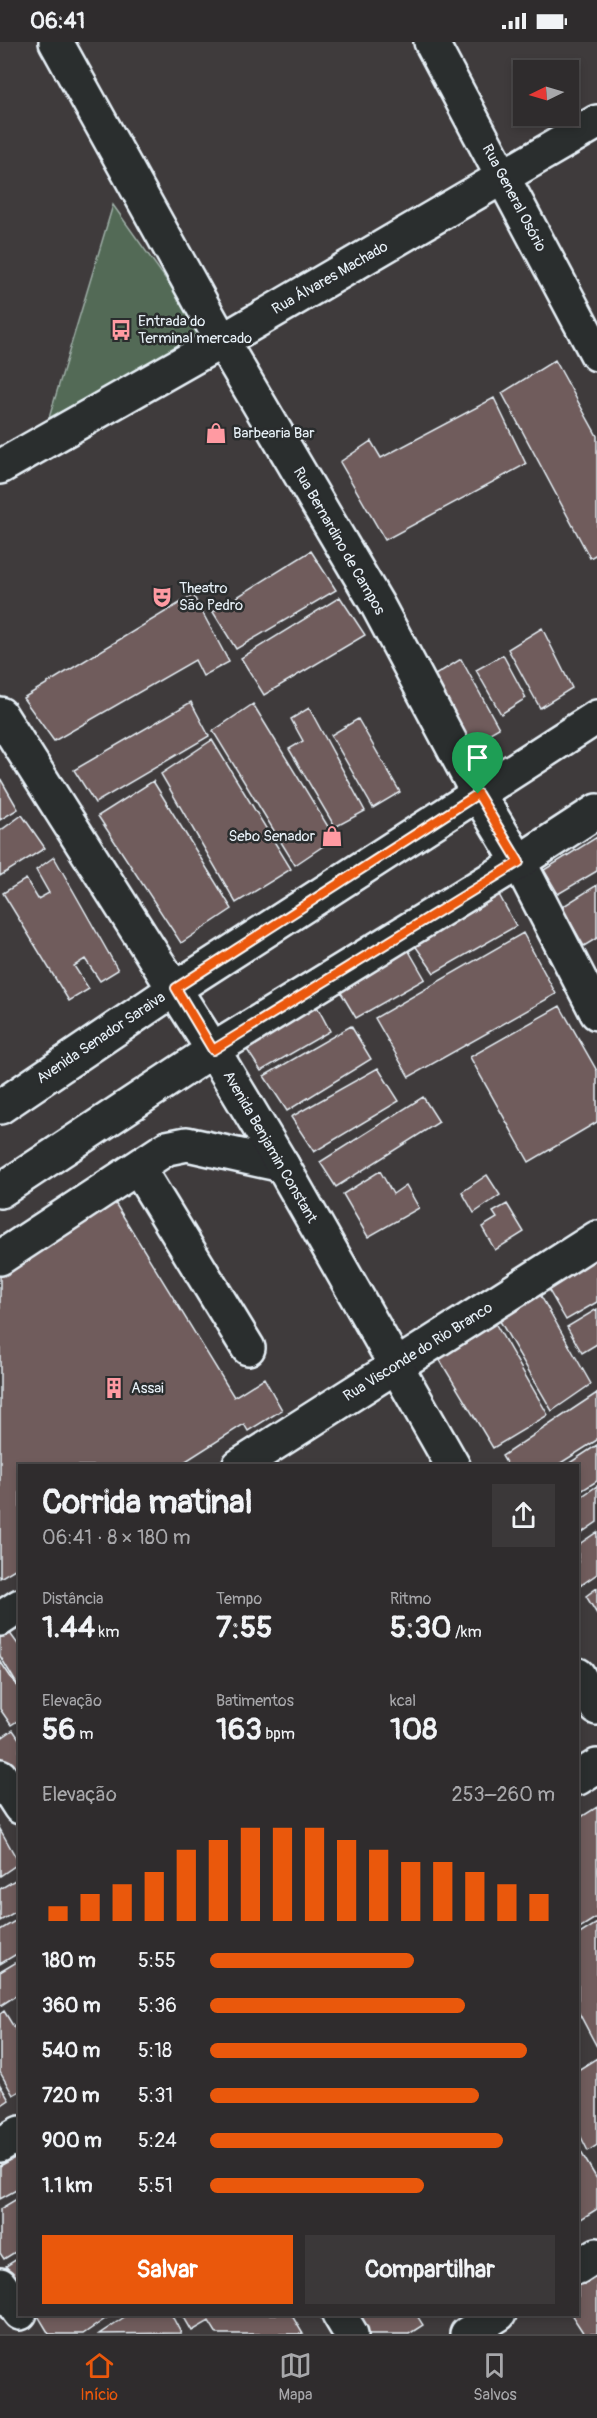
<!DOCTYPE html>
<html lang="pt">
<meta charset="utf-8">
<style>
:root{--surface:#2f2c2d;--page:#3b3839;--text:#f1f3f6;--muted:#a7a7aa;--line:#4a4849;--accent:#ea580c}
body{margin:0;font-family:Pangolin,sans-serif;background:var(--page);color:var(--text);height:100vh;display:flex;flex-direction:column;font-size:22px;white-space:nowrap}
*{box-sizing:border-box;margin:0}
p{font-size:20px;color:var(--muted)}
.icon{flex:none;width:33px;height:33px;fill:none;stroke:currentColor;stroke-width:2;stroke-linecap:round;stroke-linejoin:round}
.map{position:relative;flex:1;overflow:hidden}
.side{position:absolute;left:18px;top:1422px;width:561px;height:852px;display:flex;flex-direction:column;background:var(--surface);border-radius:0px;box-shadow:0 3px 9px #0003,0 0 0 2px var(--line)}
.side>*{flex:none}
.needle{width:39px;rotate:265deg}
.fabs{position:absolute;left:513px;top:18px;display:grid;gap:12px}
.fabs a{display:grid;place-items:center;width:66px;height:66px;border-radius:0px;background:var(--surface);box-shadow:0 3px 9px #0003,0 0 0 2px var(--line);font-size:30px}
.pin{position:absolute;display:grid;place-items:center;width:51px;height:51px;color:#fff;margin:-62px -26px;border-radius:50% 50% 50% 0;rotate:-45deg;box-shadow:0 0 6px #0007}
.pin .icon{rotate:45deg}
.round{display:grid;place-items:center;flex:none;width:63px;height:63px;border-radius:0px;background:var(--page)}
.overview{display:flex;align-items:center;justify-content:space-between;height:102px;padding:0 24px}
h1{font-size:33px;font-weight:700;line-height:45px}
.figures{display:grid;grid-template-columns:repeat(3,1fr);gap:9px;height:102px;padding:6px 24px}
.figures div{display:grid;align-content:center}
.figures b{font-size:30px;font-weight:700}
.figures small{font-size:16px;font-weight:400}
.figures p{font-size:16px}
.chart{height:168px;padding:12px 24px}
.chart p{display:flex;justify-content:space-between}
.chart svg{width:100%;height:108px;margin-top:6px;stroke:var(--accent);stroke-width:6}
.button{display:flex;gap:12px;margin-top:auto;padding:12px 24px}
.button a{flex:1;height:69px;border-radius:0px;background:var(--accent);color:#fff;font-size:24px;font-weight:700;line-height:69px;text-align:center}
.button a+a{background:var(--page);color:var(--text)}
ul{padding:0 24px;list-style:none;font-size:20px}
li{display:grid;grid-template-columns:96px 72px 1fr;align-items:center;height:45px}
li i{height:15px;border-radius:8px;background:var(--accent)}
.status{display:flex;justify-content:space-between;align-items:center;height:42px;padding:0 30px;background:var(--surface);direction:ltr}
.status svg{height:16px;fill:currentColor}
.menu{display:flex;justify-content:space-around;align-items:center;height:84px;border-top:2px solid var(--line);background:var(--surface);font-size:16px;color:var(--muted)}
.menu a{display:grid;justify-items:center;gap:3px}
.menu .current{color:var(--accent)}
.map>svg:first-child{display:block}
.green{fill:#536a56;stroke:#9eaea7;stroke-width:1.5}
.building{fill:#6f5c5b;stroke:#e8f1f8;stroke-width:1.5}
.lines{fill:none;stroke-linecap:round;stroke-linejoin:round}
.minor-casing{stroke:#e8f1f8;stroke-width:38}
.major-casing{stroke:#e8f1f8;stroke-width:38}
.minor{stroke:#2a2d2e;stroke-width:33}
.major{stroke:#2a2d2e;stroke-width:33}
.route-casing{stroke:#fff;stroke-width:12}
.route{stroke:#ea580c;stroke-width:8}
.labels{text-anchor:middle;dominant-baseline:central;stroke-width:5;stroke-linejoin:round;paint-order:stroke}
.street-label{font-size:15px;fill:#e8f1f8;stroke:#2a2d2e}
.poi-label{font-size:15px;fill:#e8f1f8;stroke:#2a2d2e;text-anchor:start}
</style>
<div class="status"><b>06:41</b><svg viewBox="0 0 49 12"><path d="M0 12V9h3v3zM5 12V6h3v6zM10 12V3h3v9zM15 12V0h3v12zM26 1h20v11H26zM47 4h2v5h-2z"/></svg></div>
<div class="map">
<svg width="597" height="2292" viewBox="0 0 597 2292">
<rect width="100%" height="100%" fill="#3f3b3c"/>
<filter id="ink" filterUnits="userSpaceOnUse"><feTurbulence type="fractalNoise" baseFrequency=".0167" numOctaves="2"/><feDisplacementMap in="SourceGraphic" scale="12" xChannelSelector="R" yChannelSelector="G"/><feConvolveMatrix kernelMatrix="1 2 1 2 8 2 1 2 1" color-interpolation-filters="sRGB"/></filter>
<g filter="url(#ink)">
<path class="green" d="M 113,163 L 205,292 L 49,376 Z"/>
<path class="building" d="M 555,318 L 597,394 L 597,512 L 590,516 L 502,351 Z
M 494,356 L 526,422 L 385,498 L 340,420 L 371,399 L 381,416 Z
M 311,509 L 336,548 L 236,607 L 213,570 Z
M 193,553 L 229,620 L 203,634 L 195,618 L 54,699 L 23,656 Z
M 340,555 L 365,593 L 264,653 L 241,616 Z
M 542,586 L 572,646 L 540,666 L 508,607 Z
M 503,613 L 526,656 L 501,672 L 476,628 Z
M 461,617 L 499,686 L 471,702 L 435,633 Z
M 191,660 L 209,694 L 95,761 L 74,728 Z
M 253,662 L 335,796 L 295,823 L 213,689 Z
M 309,666 L 365,769 L 335,785 L 289,707 L 303,699 L 291,677 Z
M 358,677 L 400,750 L 373,766 L 331,693 Z
M 212,698 L 291,827 L 236,861 L 161,732 Z
M 0,736 L 18,767 L 0,778 Z
M 153,739 L 232,867 L 181,901 L 98,774 Z
M 22,773 L 45,806 L 0,834 L 0,789 Z
M 597,795 L 597,829 L 558,852 L 544,828 Z
M 54,815 L 118,928 L 100,939 L 85,917 L 74,924 L 89,947 L 69,959 L 3,851 L 26,837 L 38,857 L 49,851 L 36,828 Z
M 597,843 L 597,896 L 584,904 L 562,865 Z
M 497,849 L 516,884 L 434,931 L 412,899 Z
M 523,891 L 556,952 L 409,1035 L 375,976 Z
M 406,904 L 425,937 L 356,976 L 337,944 Z
M 312,955 L 330,989 L 261,1029 L 240,997 Z
M 560,964 L 597,1029 L 597,1080 L 529,1120 L 470,1015 Z
M 351,984 L 371,1017 L 287,1069 L 264,1034 Z
M 378,1026 L 399,1059 L 314,1110 L 291,1075 Z
M 423,1055 L 439,1080 L 336,1145 L 320,1120 Z
M 380,1129 L 393,1152 L 406,1143 L 419,1166 L 368,1195 L 343,1152 Z
M 487,1133 L 500,1153 L 474,1171 L 462,1150 Z
M 112,1156 L 234,1355 L 264,1336 L 282,1368 L 248,1389 L 244,1382 L 178,1424 L 20,1424 L 20,1524 L 0,1536 L 0,1225 Z
M 507,1162 L 524,1190 L 495,1208 L 482,1185 L 497,1176 L 493,1170 Z
M 597,1212 L 597,1260 L 566,1278 L 547,1245 Z
M 538,1249 L 591,1342 L 552,1369 L 497,1274 Z
M 597,1267 L 597,1302 L 582,1311 L 567,1285 Z
M 491,1274 L 548,1373 L 493,1406 L 438,1315 Z
M 597,1351 L 597,1398 L 556,1424 L 508,1424 L 502,1414 Z
M 597,1403 L 597,1439 L 578,1451 L 578,1424 L 565,1424 Z
M 597,1444 L 597,1480 L 578,1493 L 578,1457 Z
M 597,1490 L 597,1532 L 581,1543 L 578,1538 L 578,1503 Z
M 597,1546 L 597,1572 L 586,1554 Z
M 9,1590 L 20,1605 L 20,1647 L 0,1614 L 0,1595 Z
M 0,1619 L 20,1649 L 20,1677 L 11,1683 L 0,1667 Z
M 13,1688 L 20,1698 L 18,1740 L 0,1714 L 0,1697 Z
M 597,1765 L 597,1875 L 578,1887 L 578,1777 Z
M 0,1787 L 19,1821 L 0,1834 Z
M 20,1835 L 20,1867 L 0,1879 L 0,1847 Z
M 20,1876 L 20,1910 L 0,1922 L 0,1888 Z
M 597,1881 L 597,2005 L 578,1969 L 578,1893 Z
M 20,1918 L 20,1951 L 0,1964 L 0,1930 Z
M 4,1969 L 20,1995 L 20,2049 L 13,2053 L 0,2030 L 0,1972 Z
M 597,2016 L 597,2103 L 588,2109 L 578,2089 L 578,2028 Z
M 0,2043 L 9,2058 L 0,2064 Z
M 578,2105 L 597,2137 L 597,2167 L 578,2179 Z
M 20,2113 L 20,2146 L 0,2157 L 0,2124 Z
M 20,2155 L 20,2207 L 4,2217 L 0,2211 L 0,2167 Z
M 20,2215 L 20,2245 L 6,2224 Z
M 597,2226 L 597,2292 L 584,2292 L 571,2272 L 578,2272 L 578,2239 Z
M 37,2272 L 106,2272 L 108,2275 L 83,2292 L 49,2292 Z
M 129,2272 L 171,2272 L 181,2291 L 99,2292 Z
M 182,2272 L 291,2272 L 303,2292 L 217,2292 L 209,2279 L 192,2289 Z
M 348,2272 L 416,2272 L 423,2283 L 409,2292 L 360,2292 Z"/>
<g class="lines">
<defs>
<path id="minor" d="M 56,0 L 222,299 L 378,564 L 478,752 L 519,820 L 597,971
M 431,0 L 597,312
M 0,425 L 222,299 L 597,80
M 138,1126 L 248,1306
M 0,1216 L 167,1106 L 187,1102 L 282,1123
M 239,1424 L 597,1196
M 0,1577 L 20,1564
M 0,1734 L 20,1765
M 578,1736 L 597,1724
M 0,2103 L 20,2091
M 578,2225 L 597,2213
M 0,2243 L 20,2271
M 339,2272 L 351,2292
M 467,2292 L 499,2272"/>
<path id="major" d="M 0,672 L 213,1008 L 282,1123 L 453,1424
M 0,1065 L 176,946 L 597,675
M 0,1149 L 213,1008 L 519,820 L 597,769
M 578,1633 L 597,1666"/>
</defs>
<use href="#minor" class="minor-casing"/>
<use href="#major" class="major-casing"/>
<use href="#minor" class="minor"/>
<use href="#major" class="major"/>
</g>
</g>
<g class="lines" filter="url(#ink)">
<defs>
<path id="route" d="M 478,752 L 519,820 L 213,1008 L 176,946 Z"/>
</defs>
<use href="#route" class="route-casing"/>
<use href="#route" class="route"/>
</g>
<defs>
<symbol id="bus-bare" viewBox="-9 -9 18 18"><path d="M-5-6H5V4H4V6H2V4H-2V6H-4V4H-5ZM-3.5-4V0h7V-4ZM-3.5 1.2v1.5H-2V1.2ZM2 1.2v1.5H3.5V1.2Z" fill="#ff9aa2" stroke="#2a2d2e" stroke-width="2.5" paint-order="stroke"/></symbol>
<symbol id="shop-bare" viewBox="-9 -9 18 18"><path d="M-5-2.5h2.3a2.7 3.5 0 0 1 5.4 0H5L5.5 6h-11ZM-1.5-2.5h3a1.5 2.3 0 0 0-3 0Z" fill="#ff9aa2" stroke="#2a2d2e" stroke-width="2.5" paint-order="stroke"/></symbol>
<symbol id="theatre-bare" viewBox="-9 -9 18 18"><path d="M-5-5.5Q0-4 5-5.5V0Q5 5 0 6Q-5 5-5 0ZM-3.3-2.5H-1v1.5H-3.3ZM1-2.5H3.3v1.5H1ZM-2.8 1Q0 5.5 2.8 1Z" fill="#ff9aa2" stroke="#2a2d2e" stroke-width="2.5" paint-order="stroke"/></symbol>
<symbol id="building-bare" viewBox="-9 -9 18 18"><path d="M-4-6H4V6H1V3H-1V6H-4ZM-2.5-4.3h1.7v1.8h-1.7ZM.8-4.3h1.7v1.8H.8ZM-2.5-1h1.7V.8h-1.7ZM.8-1h1.7V.8H.8Z" fill="#ff9aa2" stroke="#2a2d2e" stroke-width="2.5" paint-order="stroke"/></symbol>
</defs>
<g fill-rule="evenodd">
<use href="#bus-bare" x="106" y="273" width="30" height="30"/>
<use href="#shop-bare" x="201" y="376" width="30" height="30"/>
<use href="#theatre-bare" x="147" y="540" width="30" height="30"/>
<use href="#shop-bare" x="317" y="779" width="30" height="30"/>
<use href="#building-bare" x="99" y="1331" width="30" height="30"/>
</g>
<g class="labels">
<g class="street-label">
<text transform="translate(514 156) rotate(62)">Rua General Osório</text>
<text transform="translate(330 236) rotate(-30)">Rua Álvares Machado</text>
<text transform="translate(339 499) rotate(60)">Rua Bernardino de Campos</text>
<text transform="translate(101 996) rotate(-34)">Avenida Senador Saraiva</text>
<text transform="translate(270 1105) rotate(60)">Avenida Benjamin Constant</text>
<text transform="translate(418 1310) rotate(-32)">Rua Visconde do Rio Branco</text>
</g>
<g class="poi-label">
<text x="138" y="279">Entrada do<tspan x="138" dy="17">Terminal mercado</tspan></text>
<text x="233" y="391">Barbearia Bar</text>
<text x="179" y="546">Theatro<tspan x="179" dy="17">São Pedro</tspan></text>
<text x="315" y="794" text-anchor="end">Sebo Senador</text>
<text x="131" y="1346">Assai</text>
</g>
</g>
</svg>
<div class="fabs">
<a><svg class="needle" viewBox="-14 -14 28 28"><path d="M0-13l5 13h-10z" fill="#e53935"/><path d="M0 13l5-13h-10z" fill="#a7a7aa"/></svg></a>
</div>
<div class="pin" style="left:478px;top:752px;background:#1e9e55"><svg class="icon" aria-label="arrive" viewBox="0 0 24 24"><path d="M6 21V4h12l-3 4 3 4H6"/></svg></div>
<section class="side">
<div class="overview"><div><h1>Corrida matinal</h1><p>06:41 · 8 × 180 m</p></div><a class="round"><svg class="icon" aria-label="share" viewBox="0 0 24 24"><path d="M12 15V3M7 8l5-5 5 5M5 13v7h14v-7"/></svg></a></div>
<div class="figures">
<div><p>Distância</p><b>1.44<small> km</small></b></div>
<div><p>Tempo</p><b>7:55</b></div>
<div><p>Ritmo</p><b>5:30<small> /km</small></b></div>
</div>
<div class="figures">
<div><p>Elevação</p><b>56<small> m</small></b></div>
<div><p>Batimentos</p><b>163<small> bpm</small></b></div>
<div><p>kcal</p><b>108</b></div>
</div>
<div class="chart"><p><span>Elevação</span>253–260 m</p>
<svg viewBox="0 0 160 44" preserveAspectRatio="none"><path d="M5 44V38M15 44V33M25 44V29M35 44V24M45 44V15M55 44V11M65 44V6M75 44V6M85 44V6M95 44V11M105 44V15M115 44V20M125 44V20M135 44V24M145 44V29M155 44V33"/></svg>
</div>
<ul>
<li><b>180 m</b>5:55<i style="width:59%"></i></li>
<li><b>360 m</b>5:36<i style="width:74%"></i></li>
<li><b>540 m</b>5:18<i style="width:92%"></i></li>
<li><b>720 m</b>5:31<i style="width:78%"></i></li>
<li><b>900 m</b>5:24<i style="width:85%"></i></li>
<li><b>1.1 km</b>5:51<i style="width:62%"></i></li>
</ul>
<div class="button"><a>Salvar</a><a>Compartilhar</a></div>
</section>
</div>
<nav class="menu">
<a class="current"><svg class="icon" aria-label="home" viewBox="0 0 24 24"><path d="M3 11l9-7 9 7M6 9v11h12V9"/></svg>Início</a>
<a><svg class="icon" aria-label="map" viewBox="0 0 24 24"><path d="M3 6l6-2 6 2 6-2v14l-6 2-6-2-6 2zM9 4v14M15 6v14"/></svg>Mapa</a>
<a><svg class="icon" aria-label="saved" viewBox="0 0 24 24"><path d="M7 4h10v16l-5-4-5 4z"/></svg>Salvos</a>
</nav>
